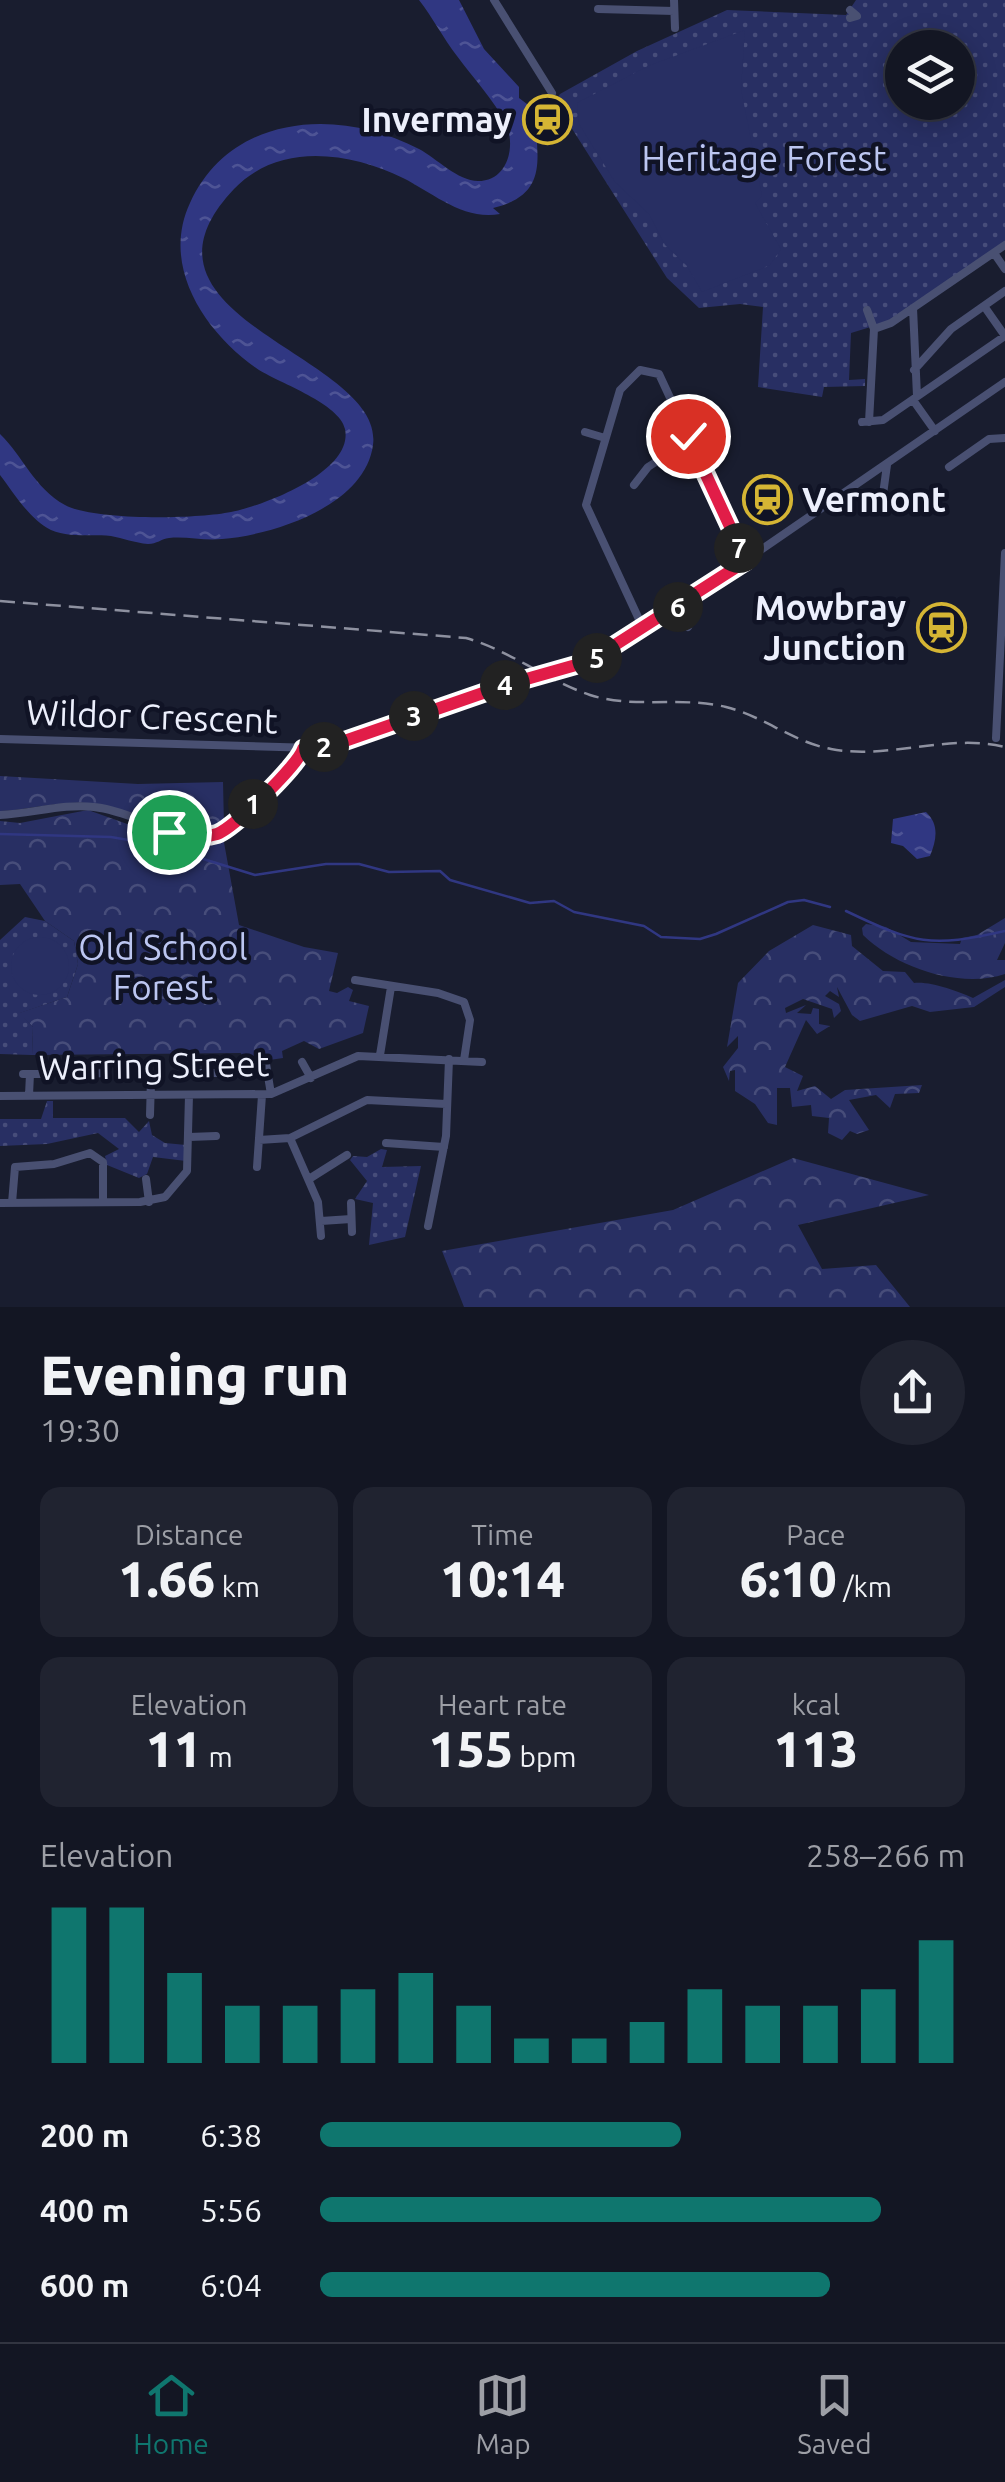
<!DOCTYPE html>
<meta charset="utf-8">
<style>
:root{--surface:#131623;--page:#202330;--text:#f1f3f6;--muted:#9d9fa6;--line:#323541;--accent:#0f766e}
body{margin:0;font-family:Ubuntu,sans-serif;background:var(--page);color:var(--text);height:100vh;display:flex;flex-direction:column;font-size:38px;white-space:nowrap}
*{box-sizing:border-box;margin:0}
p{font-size:32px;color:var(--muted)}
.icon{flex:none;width:55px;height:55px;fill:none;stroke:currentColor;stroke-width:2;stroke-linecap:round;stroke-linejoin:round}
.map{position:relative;height:1307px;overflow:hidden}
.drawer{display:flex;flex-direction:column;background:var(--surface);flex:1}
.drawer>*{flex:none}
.buttons{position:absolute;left:885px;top:30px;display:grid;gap:20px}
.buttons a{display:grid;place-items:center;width:90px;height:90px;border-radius:50%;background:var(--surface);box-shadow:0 5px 25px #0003,0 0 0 2px var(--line);font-size:50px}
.pin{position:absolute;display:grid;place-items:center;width:85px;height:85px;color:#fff;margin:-42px;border:5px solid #fff;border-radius:50%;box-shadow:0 2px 10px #0007}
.km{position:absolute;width:50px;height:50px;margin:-25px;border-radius:50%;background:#222;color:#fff;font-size:28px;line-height:50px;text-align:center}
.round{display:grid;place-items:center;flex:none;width:105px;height:105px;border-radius:52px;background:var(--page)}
.summary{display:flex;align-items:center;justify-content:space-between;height:170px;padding:0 40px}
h1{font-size:55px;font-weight:800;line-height:75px}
.figures{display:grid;grid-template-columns:repeat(3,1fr);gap:15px;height:170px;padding:10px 40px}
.figures div{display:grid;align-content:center;border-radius:20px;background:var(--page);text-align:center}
.figures b{font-size:50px;font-weight:800}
.figures small{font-size:28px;font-weight:400}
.figures p{font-size:28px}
.chart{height:280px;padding:20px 40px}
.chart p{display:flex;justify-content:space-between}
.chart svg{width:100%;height:180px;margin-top:10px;stroke:var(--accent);stroke-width:6}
ul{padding:0 40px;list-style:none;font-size:32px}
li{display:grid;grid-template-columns:160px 120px 1fr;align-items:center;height:75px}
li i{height:25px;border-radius:12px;background:var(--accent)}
.menu{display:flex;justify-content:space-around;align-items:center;height:140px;border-top:2px solid var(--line);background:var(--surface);font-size:28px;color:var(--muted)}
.menu a{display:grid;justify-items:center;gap:5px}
.menu .on{color:var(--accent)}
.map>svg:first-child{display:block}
.forest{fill:url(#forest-crowns)}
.park{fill:url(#park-dots);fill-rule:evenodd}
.garden{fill:#282f63}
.water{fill:url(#water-ripples)}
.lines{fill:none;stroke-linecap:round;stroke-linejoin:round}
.stream{stroke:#303782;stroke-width:2.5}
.minor{stroke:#495072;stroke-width:8}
.rail{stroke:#8e91a0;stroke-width:2.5;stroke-dasharray:15 8;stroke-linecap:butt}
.minor-bridge{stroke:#495072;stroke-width:8}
.route-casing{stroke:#fff;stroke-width:20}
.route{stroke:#e11d48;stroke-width:12}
.labels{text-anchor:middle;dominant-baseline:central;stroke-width:9;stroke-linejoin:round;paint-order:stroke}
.poi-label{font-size:35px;font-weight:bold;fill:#eceffc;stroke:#101325;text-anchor:end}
.park-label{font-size:35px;fill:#bcc6f1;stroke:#101325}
.street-label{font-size:35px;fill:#eceffc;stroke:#101325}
</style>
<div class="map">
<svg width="1005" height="1307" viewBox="0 0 1005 1307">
<defs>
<pattern id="forest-crowns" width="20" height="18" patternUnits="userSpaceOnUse" patternTransform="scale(2.5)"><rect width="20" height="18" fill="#282f63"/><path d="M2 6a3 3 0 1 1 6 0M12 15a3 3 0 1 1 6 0" fill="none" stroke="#474d7a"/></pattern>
<pattern id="park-dots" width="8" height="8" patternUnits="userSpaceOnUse" patternTransform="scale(2.5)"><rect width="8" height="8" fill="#282f63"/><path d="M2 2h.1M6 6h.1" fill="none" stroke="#474d7a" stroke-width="1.8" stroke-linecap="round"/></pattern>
<pattern id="water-ripples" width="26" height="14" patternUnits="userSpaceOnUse" patternTransform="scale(2.5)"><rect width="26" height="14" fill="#303782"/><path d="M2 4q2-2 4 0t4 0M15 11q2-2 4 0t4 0" fill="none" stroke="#4e5495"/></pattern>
</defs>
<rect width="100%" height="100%" fill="#191d2f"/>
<path class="forest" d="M 0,776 L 138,784 L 223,782 L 224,827 C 184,845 135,810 94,804 C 66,799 29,810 0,811 Z
M 88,810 L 172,840 L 223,837 L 239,925 L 304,947 L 338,953 L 329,991 L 337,993 L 348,987 L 353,990 L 349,1001 L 369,1006 L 363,1033 L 319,1049 L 304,1041 L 282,1051 L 283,1058 L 243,1064 L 241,1053 L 32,1055 L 33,1027 L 19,1013 L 67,997 L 78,964 L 74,941 L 45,921 L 20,884 L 0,885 L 0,821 L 20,823 Z
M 1005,918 L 1005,943 L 997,960 L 1005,960 L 1005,974 C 960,989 897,968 863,935 L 862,928 L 866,924 L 886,927 L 911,942 L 960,944 L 962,938 L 977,935 Z
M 813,925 L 851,935 L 852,946 L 883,971 L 905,972 L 914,983 C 930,981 958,991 973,998 L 1005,980 L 1005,987 L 974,1007 L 930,1012 L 912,1006 L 860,1021 L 852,1015 L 837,987 L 839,997 L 830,991 L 825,996 L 839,1004 L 841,1011 L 834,1018 L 832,1009 L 803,999 L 785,1008 L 786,1013 L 806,1005 L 797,1013 L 811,1014 L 813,1008 L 819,1009 L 819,1024 L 830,1026 L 817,1034 L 806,1020 L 785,1067 L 803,1076 L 797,1091 L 815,1086 L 831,1099 L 845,1090 L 922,1085 L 919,1093 L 895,1094 L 890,1108 L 876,1095 L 849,1100 L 869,1130 L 857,1134 L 850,1131 L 842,1140 L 828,1133 L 829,1118 L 812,1116 L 811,1105 L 792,1107 L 790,1088 L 777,1088 L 777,1125 L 768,1123 L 755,1104 L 735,1091 L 735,1070 L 730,1071 L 729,1081 L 723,1067 L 738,1048 L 738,1036 L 727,1047 L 738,983 L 769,951 Z
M 793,1158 L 929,1195 L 798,1225 L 822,1269 L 876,1265 L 910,1307 L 464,1307 L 442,1251 L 673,1210 Z"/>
<path class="park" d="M 856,0 L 1005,0 L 1005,241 L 890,321 L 851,333 L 849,380 L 865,379 L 865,386 L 824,387 L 822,397 L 758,387 L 763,307 L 740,304 L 699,308 L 667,278 L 555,102 L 560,94 L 637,51 L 727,10 L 846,15 ZM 902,48 L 958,48 L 958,102 L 902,102 Z
M 25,917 L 45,921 L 74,941 L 78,964 L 67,997 L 20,1013 L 33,1027 L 32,1055 L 0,1054 L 0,940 Z
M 47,1101 L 53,1101 L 53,1118 L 125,1118 L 139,1132 L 149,1121 L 152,1135 L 165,1143 L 186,1145 L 186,1161 L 153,1157 L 147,1174 L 139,1178 L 107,1165 L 105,1156 L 119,1149 L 98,1133 L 47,1144 L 0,1146 L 0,1119 L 41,1119 Z
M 381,1149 L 387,1150 L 382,1167 L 421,1166 L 405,1237 L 369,1245 L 373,1203 L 355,1199 L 367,1181 L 350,1160 L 353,1156 L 367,1157 Z"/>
<path class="garden" d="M 745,30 L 741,89 L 762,196 L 755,203 L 781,249 L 770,265 L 702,292 L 687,266 L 665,245 L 649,214 L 615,182 L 579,124 L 577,103 L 648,66 Z
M11 966a29 29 0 1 1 58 0a29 29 0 1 1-58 0Z"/>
<path class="water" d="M 419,0 L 459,0 L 484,49 L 519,87 L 519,98 L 535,110 C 535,152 553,194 493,208 L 500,214 C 464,221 433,193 403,178 C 349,152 279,142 234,189 C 111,319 385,355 373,445 C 365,506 273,535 222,539 C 204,541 186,536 169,538 C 161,539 157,544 148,544 C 135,543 123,538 111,536 C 92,534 69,538 51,530 C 29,519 14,493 0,475 L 0,434 C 23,456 34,488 65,505 C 95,521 197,519 231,512 C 262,506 354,472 345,429 C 340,404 280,383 259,370 C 206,334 160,267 190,203 C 231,113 340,107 419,149 C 436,158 458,181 478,181 C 508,181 516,146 506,124 C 494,100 473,78 457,56 C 443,38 433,18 419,0 Z
M 926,812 C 939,824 937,839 930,856 L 917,859 L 903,846 L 891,843 L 893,819 Z"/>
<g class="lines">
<path class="stream" d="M 0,834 L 111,837 L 158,845 L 255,875 L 326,864 L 359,864 L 389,872 L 440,871 L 450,880 L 530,903 L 554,901 L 574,912 L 644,926 L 661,937 L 700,939 L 716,934 L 788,902 L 804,900 L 830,907
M 846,911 C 915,944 930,948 1005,931"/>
<path class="minor" d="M 494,0 L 552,93
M 674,0 L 675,28
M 598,9 L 674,11
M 850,18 L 857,16 L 850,10
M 994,253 L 1005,269
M 984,306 L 1005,336
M 913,308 L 917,396
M 867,310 L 874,329
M 874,329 L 891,323 L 1005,245
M 914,370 L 951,329 L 1005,291
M 913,400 L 935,431
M 862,422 L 883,420 L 1005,336
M 869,422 L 874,329
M 585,432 L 605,438
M 949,467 L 989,439 L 1005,438
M 634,485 L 648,467 L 690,440
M 881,509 L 887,465
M 675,609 L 688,627
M 644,630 L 586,505 L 620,390 L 640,370 L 659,374 L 746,561
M 557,672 L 589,661 L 659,620 L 1005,382
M 996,738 L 1005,553
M 0,739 L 314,748 L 536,677
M 0,815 C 30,814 65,803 94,807 C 137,812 172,841 216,834 L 293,765 L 303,749
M 355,980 L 438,993 L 464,1002 L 470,1020 L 464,1060
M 380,1055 L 391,987
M 302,1062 L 311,1078
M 266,1064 L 271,1094
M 193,1073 L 223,1073
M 23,1074 L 43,1074
M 82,1074 L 108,1073
M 29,1095 L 30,1074
M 0,1096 L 271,1094 L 358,1056 L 482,1062
M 150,1115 L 151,1079
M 189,1137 L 216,1136
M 290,1138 L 318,1202 L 321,1236
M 259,1140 L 290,1138 L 367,1100 L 446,1104
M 386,1143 L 444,1147
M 257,1167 L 262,1095
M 146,1179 L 149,1202
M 309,1179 L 347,1155
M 0,1203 L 140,1202 L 165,1197 L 187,1171 L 189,1095
M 12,1203 L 15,1167 L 54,1164 L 90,1153 L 103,1162 L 103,1202
M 351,1203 L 352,1232
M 321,1221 L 351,1219
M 428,1226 L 446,1136 L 449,1059"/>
<path class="rail" d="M 0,601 L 466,638 C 511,651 546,680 590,695 C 634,709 681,696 726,707 C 763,716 793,742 831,749 C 889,760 947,733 1005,747"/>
<path class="minor-bridge" d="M 536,677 L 557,672"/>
</g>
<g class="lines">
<defs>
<path id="route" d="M 169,832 C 184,834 202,839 217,834 C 234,828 298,765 303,749 L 336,744 L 509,684 L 590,661 L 746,561 L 688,436"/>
</defs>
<use href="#route" class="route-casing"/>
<use href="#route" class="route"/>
</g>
<defs>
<symbol id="station-ring" viewBox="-11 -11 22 22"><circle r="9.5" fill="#101325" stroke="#d5b534" stroke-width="1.5"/><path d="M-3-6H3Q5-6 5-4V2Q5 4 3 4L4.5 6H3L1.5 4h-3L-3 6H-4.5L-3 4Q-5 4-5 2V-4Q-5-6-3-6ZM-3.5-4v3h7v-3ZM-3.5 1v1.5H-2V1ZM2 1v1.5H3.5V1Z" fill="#d5b534"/></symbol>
</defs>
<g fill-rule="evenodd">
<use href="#station-ring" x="520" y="92" width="55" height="55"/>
<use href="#station-ring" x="740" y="472" width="55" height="55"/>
<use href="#station-ring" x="914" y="600" width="55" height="55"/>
</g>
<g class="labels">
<g class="poi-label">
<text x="512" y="119">Invermay</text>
<text x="802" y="499" text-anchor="start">Vermont</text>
<text x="906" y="607">Mowbray<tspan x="906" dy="40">Junction</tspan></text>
</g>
<g class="park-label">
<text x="764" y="158">Heritage Forest</text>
<text x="163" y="947">Old School<tspan x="163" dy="40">Forest</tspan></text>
</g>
<g class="street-label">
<text transform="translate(152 716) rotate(2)">Wildor Crescent</text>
<text transform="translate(154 1065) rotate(-1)">Warring Street</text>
</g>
</g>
</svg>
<div class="buttons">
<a><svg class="icon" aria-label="layers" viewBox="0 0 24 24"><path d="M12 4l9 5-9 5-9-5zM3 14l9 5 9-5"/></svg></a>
</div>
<div class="pin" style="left:169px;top:832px;background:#1e9e55"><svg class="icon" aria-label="arrive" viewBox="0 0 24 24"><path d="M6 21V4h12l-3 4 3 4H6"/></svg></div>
<div class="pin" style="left:688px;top:436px;background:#d93025"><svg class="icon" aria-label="check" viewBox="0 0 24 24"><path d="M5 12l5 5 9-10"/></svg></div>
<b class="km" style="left:253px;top:804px">1</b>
<b class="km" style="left:324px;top:747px">2</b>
<b class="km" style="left:414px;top:716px">3</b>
<b class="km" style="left:505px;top:685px">4</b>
<b class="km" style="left:597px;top:658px">5</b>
<b class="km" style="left:678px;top:607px">6</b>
<b class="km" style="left:739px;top:548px">7</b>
</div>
<section class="drawer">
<div class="summary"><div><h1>Evening run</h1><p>19:30</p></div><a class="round"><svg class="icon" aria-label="share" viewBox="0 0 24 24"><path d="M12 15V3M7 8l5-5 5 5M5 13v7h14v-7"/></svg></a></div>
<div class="figures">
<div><p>Distance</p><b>1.66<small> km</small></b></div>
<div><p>Time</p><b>10:14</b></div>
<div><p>Pace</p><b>6:10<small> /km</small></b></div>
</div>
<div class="figures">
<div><p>Elevation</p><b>11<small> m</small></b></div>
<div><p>Heart rate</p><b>155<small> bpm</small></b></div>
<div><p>kcal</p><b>113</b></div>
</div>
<div class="chart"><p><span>Elevation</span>258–266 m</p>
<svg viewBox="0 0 160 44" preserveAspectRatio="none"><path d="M5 44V6M15 44V6M25 44V22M35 44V30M45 44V30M55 44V26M65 44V22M75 44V30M85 44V38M95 44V38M105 44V34M115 44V26M125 44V30M135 44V30M145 44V26M155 44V14"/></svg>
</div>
<ul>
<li><b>200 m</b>6:38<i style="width:56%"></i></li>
<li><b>400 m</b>5:56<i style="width:87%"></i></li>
<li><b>600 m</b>6:04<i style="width:79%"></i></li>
</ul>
</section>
<nav class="menu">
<a class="on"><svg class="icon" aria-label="home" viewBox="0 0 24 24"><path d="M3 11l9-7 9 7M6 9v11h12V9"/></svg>Home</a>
<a><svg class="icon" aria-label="map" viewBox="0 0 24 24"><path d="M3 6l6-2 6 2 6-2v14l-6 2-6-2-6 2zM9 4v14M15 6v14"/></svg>Map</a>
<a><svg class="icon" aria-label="saved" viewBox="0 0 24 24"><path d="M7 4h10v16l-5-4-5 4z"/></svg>Saved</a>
</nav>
